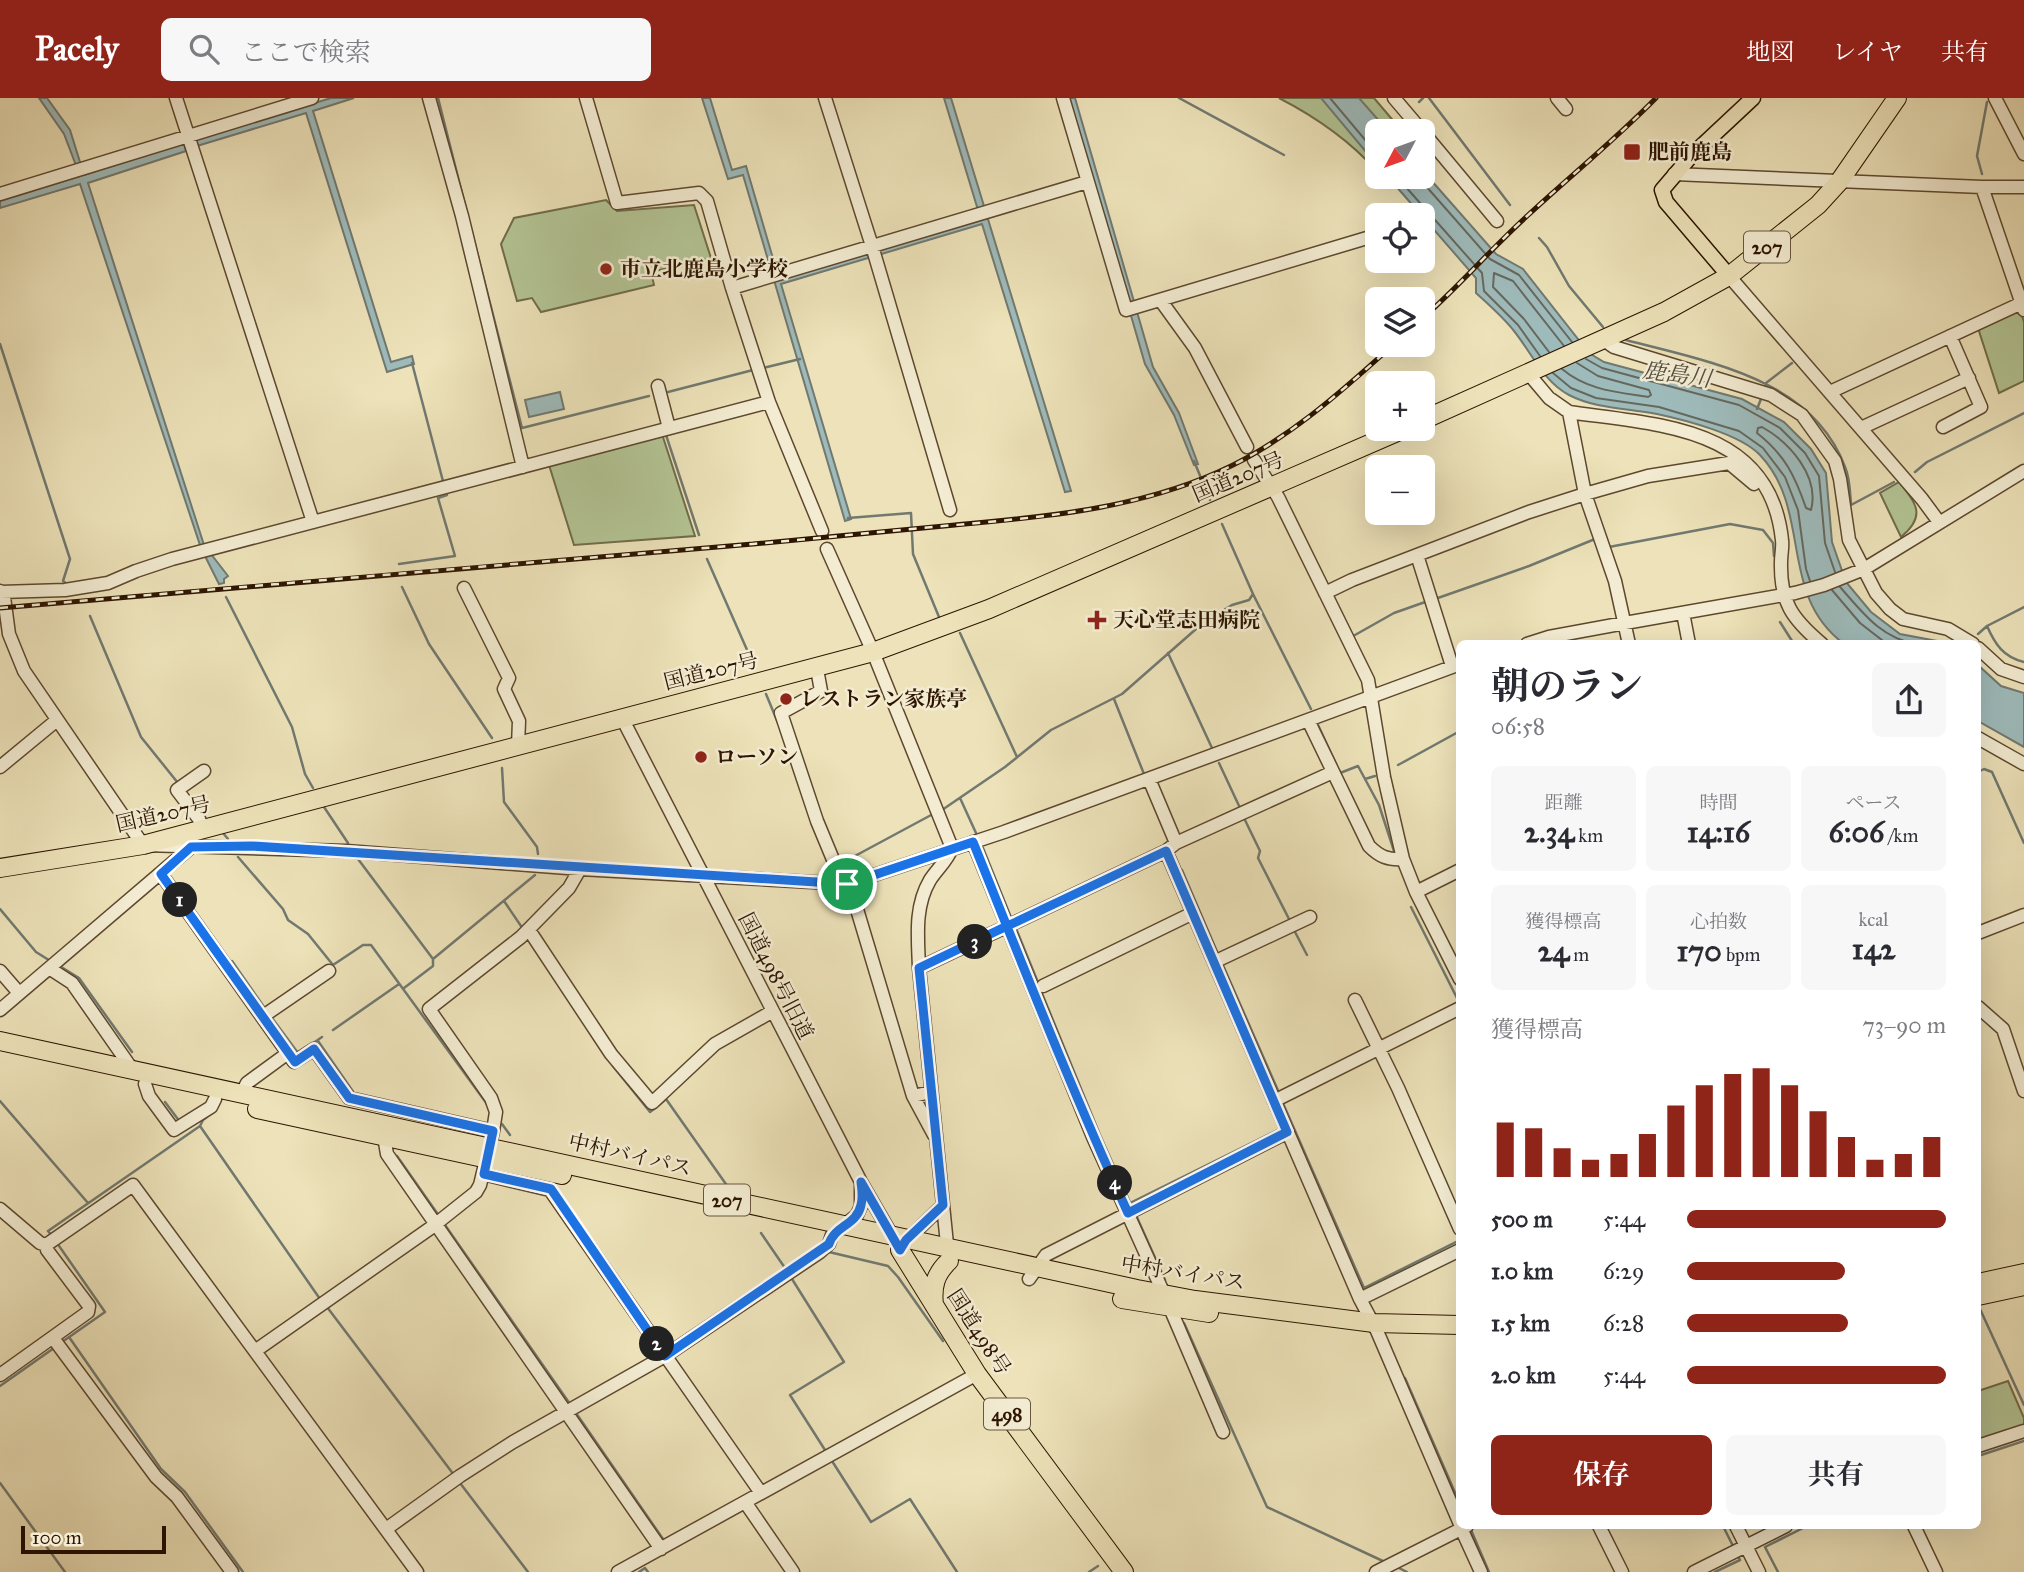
<!DOCTYPE html>
<html lang="ja">
<meta charset="utf-8">
<style>
:root{--surface:#fff;--page:#f7f7f7;--text:#2b2b33;--muted:#7c7c81;--accent:#8f2418}
body{margin:0;font-family:"IM FELL Great Primer","Noto Serif JP",serif;background:var(--page);color:var(--text);height:100vh;display:flex;flex-direction:column;font-size:26px;white-space:nowrap}
*{box-sizing:border-box;margin:0}
p{font-size:23px;color:var(--muted)}
.icon{flex:none;width:38px;height:38px;fill:none;stroke:currentColor;stroke-width:2;stroke-linecap:round;stroke-linejoin:round}
.map{position:relative;flex:1;overflow:hidden}
.side{position:absolute;left:1456px;top:542px;width:525px;height:889px;display:flex;flex-direction:column;background:var(--surface);border-radius:10px;box-shadow:0 7px 28px #0002}
.side>*{flex:none}
.needle{width:46px;rotate:229deg}
.controls{position:absolute;left:1365px;top:21px;display:grid;gap:14px}
.controls a{display:grid;place-items:center;width:70px;height:70px;border-radius:10px;background:var(--surface);box-shadow:0 7px 28px #0002;font-size:35px}
.scale{position:absolute;left:21px;bottom:18px;width:145px;box-sizing:border-box;padding-left:7px;border:4px solid #2d1500;border-top:0;font-size:19px;line-height:24px;white-space:nowrap;color:#2d1500;-webkit-text-stroke:5px #f3ecd2;paint-order:stroke}
.pin{position:absolute;display:grid;place-items:center;width:60px;height:60px;color:#fff;margin:-30px;border:4px solid #fff;border-radius:50%;box-shadow:0 2px 7px #0007}
.km{position:absolute;width:35px;height:35px;margin:-18px;border-radius:50%;background:#222;color:#fff;font-size:19px;line-height:35px;text-align:center}
.round{display:grid;place-items:center;flex:none;width:74px;height:74px;border-radius:10px;background:var(--page)}
.summary{display:flex;align-items:center;justify-content:space-between;height:119px;padding:0 35px}
h1{font-size:38px;font-weight:700;line-height:52px}
.metrics{display:grid;grid-template-columns:repeat(3,1fr);gap:10px;height:119px;padding:7px 35px}
.metrics div{display:grid;align-content:center;border-radius:10px;background:var(--page);text-align:center}
.metrics b{font-size:30px;font-weight:700}
.metrics small{font-size:19px;font-weight:400}
.metrics p{font-size:19px}
.chart{height:196px;padding:14px 35px}
.chart p{display:flex;justify-content:space-between}
.chart svg{width:100%;height:126px;margin-top:7px;stroke:var(--accent);stroke-width:6}
.primary-button{display:flex;gap:14px;margin-top:auto;padding:14px 35px}
.primary-button a{flex:1;height:80px;border-radius:10px;background:var(--accent);color:#fff;font-size:28px;font-weight:700;line-height:80px;text-align:center}
.primary-button a+a{background:var(--page);color:var(--text)}
ul{padding:0 35px;list-style:none;font-size:23px}
li{display:grid;grid-template-columns:112px 84px 1fr;align-items:center;height:52px}
li i{height:18px;border-radius:9px;background:var(--accent)}
header{display:flex;align-items:center;gap:42px;box-sizing:border-box;height:98px;padding:0 35px;background:var(--accent);color:#fff}
header strong{font-size:33px}
nav{display:flex;gap:38px;margin-inline-start:auto;font-size:24px}
.search{width:490px;height:63px;background:var(--page);display:flex;align-items:center;gap:18px;box-sizing:border-box;padding:0 24px;border-radius:10px;color:var(--muted);font-size:26px}
.map>svg:first-child{display:block}
.green{fill:#b3c494;stroke:#706c4a;stroke-width:2}
.water{fill:#9ebbbb;stroke:#717970;stroke-width:2}
.lines{fill:none;stroke-linecap:round;stroke-linejoin:round}
.shore{stroke:#66685e;stroke-width:2}
.stream{stroke:#717970;stroke-width:2.5}
.minor-casing{stroke:#5d482e;stroke-width:15}
.major-casing{stroke:#2d1500;stroke-width:17}
.highway-casing{stroke:#2d1500;stroke-width:20}
.minor{stroke:#f3ecd2;stroke-width:12}
.major{stroke:#ede2b9;stroke-width:14}
.highway{stroke:#ede2b9;stroke-width:18}
.rail-casing{stroke:#2d1500;stroke-width:5}
.rail{stroke:#f3ecd2;stroke-width:2.5;stroke-dasharray:8;stroke-linecap:butt}
.route-casing{stroke:#fff;stroke-width:14}
.route{stroke:#1a73e8;stroke-width:9}
.poi-dot{fill:#8f2418;stroke:#f3ecd2;stroke-width:2.5}
.labels{text-anchor:middle;dominant-baseline:central;stroke-width:5;stroke-linejoin:round;paint-order:stroke}
.shield{fill:#f3ecd2;stroke:#68563f;stroke-width:2}
.shield-label{font-size:19px;font-weight:bold;fill:#2d1500}
.poi-label{font-size:21px;font-weight:bold;fill:#2d1500;stroke:#f3ecd2;text-anchor:start}
.street-label{font-size:21px;fill:#2d1500;stroke:#f3ecd2}
.water-label{font-size:23px;font-style:italic;fill:#554f41;stroke:#f3ecd2}
</style>
<header>
<strong>Pacely</strong>
<div class="search"><svg class="icon" aria-label="search" viewBox="0 0 24 24"><circle cx="10" cy="10" r="6"/><path d="M15 15l6 6"/></svg>ここで検索</div>
<nav><a>地図</a><a>レイヤ</a><a>共有</a></nav>
</header>
<div class="map">
<svg width="2024" height="1474" viewBox="0 0 2024 1474">
<rect width="100%" height="100%" fill="#ede2b9"/>
<filter id="stains"><feTurbulence type="fractalNoise" baseFrequency=".00286" numOctaves="4"/><feColorMatrix values="0 0 0 0 .2 0 0 0 0 .09 0 0 0 0 .02 0 0 0 .5 -.17"/></filter>
<radialGradient id="worn" r=".72"><stop offset=".6" stop-color="#630" stop-opacity="0"/><stop offset="1" stop-color="#630" stop-opacity=".3"/></radialGradient>
<path class="green" d="M 1279,0 L 1332,0 L 1377,53 L 1377,73 C 1349,42 1316,19 1279,0 Z
M 1347,0 L 1374,0 L 1402,33 L 1377,33 Z
M 606,102 L 617,113 L 694,107 L 711,160 L 651,174 L 654,187 L 541,214 L 532,200 L 517,203 L 501,146 L 514,120 Z
M 2020,212 L 2024,224 L 2024,283 L 1999,295 L 1978,230 Z
M 662,336 L 695,438 L 574,447 L 549,367 Z
M 1899,384 C 1916,405 1927,418 1901,439 L 1880,395 Z
M 2008,1283 L 2024,1320 L 2024,1330 L 1978,1344 L 1978,1293 Z"/>
<path class="water" d="M 39,0 L 47,0 L 70,32 L 84,77 L 184,45 L 186,53 L 88,85 L 204,447 L 228,478 L 224,481 L 224,485 L 219,486 L 201,450 L 80,86 L 0,110 L 0,103 L 80,78 L 64,36 Z
M 331,0 L 354,0 L 313,13 L 391,264 L 412,258 L 414,266 L 387,274 L 306,15 L 197,48 L 195,42 Z
M 702,0 L 710,0 L 732,72 L 746,68 L 779,181 L 981,122 L 944,0 L 951,0 L 1071,393 L 1065,394 L 982,126 L 781,186 L 851,421 L 845,423 L 743,77 L 728,81 Z
M 1068,0 L 1075,0 L 1153,269 L 1179,315 L 1198,366 L 1194,367 L 1174,317 L 1145,266 Z
M 1321,0 L 1359,0 L 1388,33 L 1377,33 L 1377,67 Z
M 1423,73 L 1496,156 L 1523,171 L 1589,255 L 1604,264 L 1742,301 L 1784,324 L 1811,351 L 1826,375 L 1832,444 L 1846,484 L 1871,514 L 1900,536 L 1953,546 L 1844,546 C 1777,496 1813,413 1760,357 C 1740,336 1685,322 1657,316 C 1627,310 1596,311 1569,297 C 1543,283 1531,254 1514,233 C 1503,219 1489,207 1476,195 L 1476,180 L 1388,79 L 1423,79 Z
M 560,294 L 564,311 L 529,319 L 525,302 Z
M 1978,567 L 2001,588 L 2024,595 L 2024,649 L 1978,623 Z"/>
<g class="lines">
<path class="shore" d="M 1330,0 L 1377,56
M 1397,79 L 1482,175 L 1484,193 L 1518,227 L 1540,258
M 1418,79 L 1490,161 L 1519,177 L 1572,244
M 1549,254 L 1524,221 L 1493,189 L 1494,175 L 1513,183 L 1564,248
M 1586,261 L 1602,270 L 1739,307 L 1780,330 L 1805,355 L 1819,378 L 1825,445 L 1835,474
M 1562,271 C 1587,292 1616,294 1648,299 L 1651,297 L 1649,292 L 1598,278 L 1577,265
M 1553,275 L 1571,290 L 1596,300 L 1659,309 L 1739,333 L 1763,350 L 1785,379 L 1798,412 L 1806,471 L 1810,483
M 1762,329 C 1789,344 1820,378 1811,412 L 1806,410 C 1795,378 1785,357 1757,335 L 1758,330 Z
M 1840,489 C 1863,515 1881,540 1916,546
M 1832,492 L 1860,525 L 1887,546"/>
<path class="stream" d="M 438,0 L 466,111
M 1179,0 L 1284,57
M 1429,0 L 1510,107
M 1419,4 L 1423,0
M 1384,33 L 1397,25
M 1982,76 L 1977,58 L 1987,4
M 471,131 L 522,330 L 649,298
M 1539,140 L 1547,149 L 1569,188 L 1603,229
M 1626,242 C 1708,264 1812,280 1845,369 C 1850,380 1850,395 1851,407 L 1894,384
M 0,246 L 70,461 L 63,483 L 67,486
M 412,265 L 444,387
M 763,270 L 800,261
M 1765,288 L 1766,285 L 1792,265
M 668,294 L 753,272
M 1757,311 L 1761,301
M 665,334 L 699,437
M 1194,363 L 1210,402
M 1915,374 L 1927,364 L 2024,315
M 848,420 L 911,415 L 913,456 L 939,519
M 1222,426 L 1253,496 L 1311,611
M 1609,449 L 1730,426 L 1763,432 L 1773,445 L 1774,458
M 707,461 L 755,570
M 399,466 L 455,458 L 438,400 L 447,397 L 446,393
M 402,489 L 429,546 L 492,640
M 226,499 L 292,629 L 305,676 L 313,690
M 1435,501 L 1529,468 L 1595,441
M 90,518 L 141,639 L 178,685
M 1780,524 L 1794,546
M 1987,528 C 1995,546 2003,559 2024,564
M 960,535 L 1017,659
M 1978,536 L 1987,528 L 2024,509
M 1355,537 L 1394,515 L 1428,503
M 1168,555 L 1212,650
M 766,596 L 778,625
M 1114,601 L 1144,676
M 1318,627 L 1336,666
M 1219,665 L 1240,710
M 1398,667 L 1460,633
M 502,670 L 504,704 L 537,749 L 538,756
M 1978,674 L 1984,671 L 1992,674 L 2024,745
M 1340,675 L 1358,668 L 1379,707 L 1394,753
M 1365,681 L 1375,678
M 960,700 L 976,735
M 324,709 L 348,745
M 942,712 L 1005,669 L 1051,632 L 1122,596 L 1204,524 L 1232,507 L 1249,502 L 1253,496
M 1244,720 L 1260,753 L 1258,760 L 1290,823
M 223,735 L 228,741
M 983,750 L 1012,822
M 238,759 L 283,811 L 288,822 L 308,836 L 333,867 L 363,847 L 371,847 L 487,1006
M 358,761 L 433,861 L 433,868 L 404,890
M 840,766 L 933,716
M 1182,772 L 1218,856
M 504,803 L 523,831
M 1411,809 L 1459,904
M 0,811 L 36,854 L 52,864
M 1015,828 L 1039,887
M 1294,832 L 1307,857
M 433,861 L 535,777
M 232,863 L 264,909
M 1222,865 L 1280,997
M 58,867 L 79,880 L 132,954
M 1041,893 L 1100,1037 L 1132,1109
M 272,920 L 298,955
M 333,932 L 399,886
M 318,943 L 354,995
M 312,946 L 322,939
M 613,968 L 650,1014 L 654,1011
M 0,1003 L 88,1105
M 1282,1003 L 1364,1190 L 1460,1142
M 165,1004 L 180,1024
M 659,1007 L 666,1001 L 728,1089
M 502,1026 L 510,1037
M 200,1028 L 203,1022 L 212,1015
M 397,1058 L 437,1115
M 1130,1105 L 1280,1031
M 1135,1115 L 1165,1182
M 445,1127 L 570,1306
M 761,1135 L 785,1170
M 53,1139 L 48,1133 L 200,1028 L 320,1201
M 57,1145 L 105,1214 L 62,1244
M 829,1154 L 888,1168 L 898,1179 L 943,1243
M 792,1181 L 844,1264 L 790,1297 L 825,1352
M 735,1204 L 813,1151
M 327,1209 L 454,1377
M 1980,1211 L 2024,1307
M 1184,1225 L 1267,1409 L 1385,1464
M 69,1239 L 161,1371 L 185,1394 L 243,1474
M 1405,1280 L 1460,1406
M 0,1288 L 54,1250
M 576,1315 L 663,1441
M 1978,1358 L 2024,1343
M 832,1363 L 871,1424 L 910,1401 L 957,1474
M 0,1385 L 65,1474
M 460,1385 L 528,1474
M 1723,1428 L 1734,1450
M 1471,1432 L 1489,1474
M 1397,1469 L 1407,1474
M 639,1474 L 645,1470 L 648,1474
M 1089,1474 L 1098,1468
M 1715,1474 L 1740,1462 L 1737,1456
M 1778,1474 L 1765,1449 L 1807,1428"/>
<defs>
<path id="minor" d="M 176,0 L 313,424
M 429,0 L 462,118 L 523,369
M 586,0 L 617,105 L 699,95 L 707,103 L 732,190
M 825,0 L 872,148 L 950,412
M 1063,0 L 1126,212 L 1377,137
M 1394,0 L 1422,33
M 1557,0 L 1566,11
M 1995,0 L 2024,56
M 1423,34 L 1497,123
M 1674,76 L 1982,89 L 2024,89
M 1982,89 L 2024,212
M 0,96 L 312,0
M 1729,178 L 1922,401 L 1939,424
M 1161,203 L 1195,250 L 1247,349
M 1604,242 L 1614,249 L 1771,297 L 1802,317 L 1835,363 L 1840,381 L 1849,442 L 1876,495 L 1890,511 L 1903,521 L 1948,531 L 1973,546
M 1528,275 L 1549,300 L 1569,314 L 1585,396 L 1615,483 L 1629,546
M 658,288 L 669,330
M 1830,294 L 2024,204
M 1569,314 C 1658,327 1770,328 1782,442 C 1783,449 1781,456 1781,464 C 1780,504 1792,521 1822,546
M 1943,329 L 1981,309 L 1950,238
M 1861,330 L 1969,280
M 1254,362 L 1278,399 L 1368,582 L 1384,679 L 1403,761 L 1416,794 L 1460,881
M 822,433 L 769,304 L 732,190 L 1087,84
M 827,451 L 873,554 L 952,750 C 947,763 937,771 930,782 C 914,809 918,840 919,870 L 948,1156
M 1417,457 L 1452,568
M 464,490 L 509,580 L 504,591 L 519,623 L 518,648
M 0,493 L 4,499 L 9,536 L 24,573 L 143,747 L 346,753 L 580,771 L 847,786 L 1004,734 L 1460,566
M 1,494 L 65,492 L 108,485 L 136,473 L 172,461 L 769,304
M 1325,495 L 1352,482 L 1529,414 L 1585,396 L 1648,378 L 1729,365 L 1754,386
M 1683,515 L 1689,546
M 1527,546 L 1549,539 L 1625,525 L 1795,495 L 1824,487 L 1864,471 L 2024,373
M 1978,550 L 2001,571 L 2024,579
M 817,571 L 821,593 L 781,615 L 817,723 L 839,776 L 853,798 L 913,998 L 931,994
M 622,620 L 861,1084 L 894,1141
M 1308,622 L 1369,748 C 1380,759 1388,762 1403,761
M 1978,640 L 2024,666
M 0,669 L 57,622
M 203,731 L 199,721 L 177,692 L 204,673
M 973,744 L 1093,1039 L 1164,1196
M 1176,745 L 1333,674
M 1166,753 L 1360,1201 L 1377,1233 L 1460,1426
M 161,776 L 294,964 L 314,951 L 349,1000 L 493,1033
M 1416,794 L 1460,772
M 529,832 L 611,956 L 652,1005 L 715,946 L 773,913
M 1978,835 L 2024,817
M 1214,864 L 1310,819
M 49,870 L 72,885 L 132,971
M 919,870 L 1166,753 L 1176,745 L 1149,681
M 0,873 L 19,895
M 1043,888 L 1193,815
M 1355,902 L 1398,990 L 1460,1131
M 1978,909 L 2003,931 L 2024,993
M 0,912 L 191,749
M 262,919 L 329,873
M 145,986 L 149,998 L 174,1032 L 211,1009 L 215,1001
M 242,995 L 247,985 L 288,955
M 913,998 L 934,1037
M 1274,1003 L 1460,910
M 383,1033 L 387,1056 L 661,1451
M 483,1076 L 550,1092 L 761,1395
M 0,1111 L 40,1145 L 46,1147 L 133,1087 L 417,1474
M 903,1146 L 943,1107
M 1029,1181 L 1046,1157 L 1288,1034
M 1360,1201 L 1460,1152
M 1170,1210 L 1223,1334
M 53,1240 L 156,1379 L 177,1399 L 232,1474
M 255,1253 L 432,1129 L 476,1094 L 480,1087 L 493,1033 L 496,1014 L 491,1000 L 429,911 L 521,839 L 569,790 L 580,771
M 0,1277 L 88,1214 L 89,1208 L 47,1152 L 46,1147
M 1978,1348 L 2024,1333
M 745,1404 L 793,1474
M 1460,1428 L 1481,1474
M 1599,1428 L 1622,1474
M 1736,1428 L 1759,1474
M 1914,1428 L 1936,1474
M 386,1431 L 460,1378 L 513,1344 L 665,1258 L 820,1154 L 829,1146 L 832,1137 L 857,1117 L 861,1108 L 861,1084
M 618,1474 L 977,1276
M 1376,1474 L 1467,1428
M 1694,1474 L 1786,1428"/>
<path id="major" d="M 1729,178 L 1666,104 L 1662,92 L 1691,58 L 1753,0"/>
<path id="highway" d="M 1423,322 L 1664,214 L 1729,178 L 1818,107 L 1839,84 L 1897,0
M 0,770 L 143,747 L 873,554 L 989,511 L 1404,331
M 0,943 L 1137,1191 L 1195,1202 L 1374,1225 L 1460,1227
M 257,1011 L 562,1077
M 900,1152 L 977,1276 L 1124,1474
M 1978,1185 L 2024,1175
M 1978,1198 L 2024,1188
M 1122,1201 L 1209,1215
M 934,1207 C 932,1189 935,1176 949,1163"/>
</defs>
<use href="#minor" class="minor-casing"/>
<use href="#major" class="major-casing"/>
<use href="#highway" class="highway-casing"/>
<use href="#minor" class="minor"/>
<use href="#major" class="major"/>
<use href="#highway" class="highway"/>
<defs>
<path id="rail" d="M 1423,220 C 1459,188 1490,152 1526,119 C 1569,79 1615,42 1656,0
M 0,510 C 251,488 502,467 753,446 C 820,440 888,433 955,427 C 1044,419 1135,411 1218,374 C 1284,345 1340,295 1393,247"/>
</defs>
<use href="#rail" class="rail-casing"/>
<use href="#rail" class="rail"/>
</g>
<g class="lines">
<defs>
<path id="route" d="M 847,786 L 252,748 L 191,749 L 161,776 L 295,964 L 314,951 L 349,1000 L 493,1033 L 484,1076 L 551,1091 L 665,1258 L 829,1146 C 834,1128 857,1127 861,1107 C 863,1100 862,1091 861,1084 L 900,1152 L 906,1142 L 943,1107 L 919,870 L 1007,828 L 1016,824 L 1166,753 L 1287,1034 L 1128,1115 C 1072,993 1023,868 973,744 L 847,786"/>
</defs>
<use href="#route" class="route-casing"/>
<use href="#route" class="route"/>
</g>
<g class="poi-dot">
<rect x="1623" y="45" width="18" height="18" rx="3.5"/>
<circle cx="606" cy="171" r="7"/>
<path d="M1093.5 511.5h7v7h7v7h-7v7h-7v-7h-7v-7h7z"/>
<circle cx="786" cy="601" r="7"/>
<circle cx="701" cy="659" r="7"/>
</g>
<g class="labels">
<g class="shield">
<rect x="1744" y="133.5" width="46" height="31" rx="5"/>
<rect x="704" y="1086.5" width="46" height="31" rx="5"/>
<rect x="984" y="1300.5" width="46" height="31" rx="5"/>
</g>
<g class="shield-label">
<text x="1767" y="149">207</text>
<text x="727" y="1102">207</text>
<text x="1007" y="1316">498</text>
</g>
<g class="poi-label">
<text x="1648" y="54">肥前鹿島</text>
<text x="620" y="171">市立北鹿島小学校</text>
<text x="1113" y="522">天心堂志田病院</text>
<text x="800" y="601">レストラン家族亭</text>
<text x="715" y="659">ローソン</text>
</g>
<g class="street-label">
<text transform="translate(1238 379) rotate(-23)">国道207号</text>
<text transform="translate(711 573) rotate(-14)">国道207号</text>
<text transform="translate(163 716) rotate(-13)">国道207号</text>
<text transform="translate(776 878) rotate(63)">国道498号旧道</text>
<text transform="translate(630 1057) rotate(13)">中村バイパス</text>
<text transform="translate(1183 1175) rotate(9)">中村バイパス</text>
<text transform="translate(979 1234) rotate(57)">国道498号</text>
</g>
<g class="water-label">
<text transform="translate(1677 276) rotate(8)">鹿島川</text>
</g>
</g>
<rect width="100%" height="100%" filter="url(#stains)"/>
<rect width="100%" height="100%" fill="url(#worn)"/>
</svg>
<div class="controls">
<a><svg class="needle" viewBox="-14 -14 28 28"><path d="M0-13l5 13h-10z" fill="#e53935"/><path d="M0 13l5-13h-10z" fill="#7c7c81"/></svg></a>
<a><svg class="icon" aria-label="locate" viewBox="0 0 24 24"><circle cx="12" cy="12" r="6"/><path d="M12 2v4M12 18v4M2 12h4M18 12h4"/></svg></a>
<a><svg class="icon" aria-label="layers" viewBox="0 0 24 24"><path d="M12 4l9 5-9 5-9-5zM3 14l9 5 9-5"/></svg></a>
<a>+</a>
<a>−</a>
</div>
<div class="scale">100 m</div>
<div class="pin" style="left:847px;top:786px;background:#1e9e55"><svg class="icon" aria-label="arrive" viewBox="0 0 24 24"><path d="M6 21V4h12l-3 4 3 4H6"/></svg></div>
<b class="km" style="left:180px;top:802px">1</b>
<b class="km" style="left:657px;top:1246px">2</b>
<b class="km" style="left:975px;top:844px">3</b>
<b class="km" style="left:1115px;top:1085px">4</b>
<section class="side">
<div class="summary"><div><h1>朝のラン</h1><p>06:58</p></div><a class="round"><svg class="icon" aria-label="share" viewBox="0 0 24 24"><path d="M12 15V3M7 8l5-5 5 5M5 13v7h14v-7"/></svg></a></div>
<div class="metrics">
<div><p>距離</p><b>2.34<small> km</small></b></div>
<div><p>時間</p><b>14:16</b></div>
<div><p>ペース</p><b>6:06<small> /km</small></b></div>
</div>
<div class="metrics">
<div><p>獲得標高</p><b>24<small> m</small></b></div>
<div><p>心拍数</p><b>170<small> bpm</small></b></div>
<div><p>kcal</p><b>142</b></div>
</div>
<div class="chart"><p><span>獲得標高</span>73–90 m</p>
<svg viewBox="0 0 160 44" preserveAspectRatio="none"><path d="M5 44V25M15 44V27M25 44V34M35 44V38M45 44V36M55 44V29M65 44V19M75 44V12M85 44V8M95 44V6M105 44V12M115 44V21M125 44V30M135 44V38M145 44V36M155 44V30"/></svg>
</div>
<ul>
<li><b>500 m</b>5:44<i style="width:100%"></i></li>
<li><b>1.0 km</b>6:29<i style="width:61%"></i></li>
<li><b>1.5 km</b>6:28<i style="width:62%"></i></li>
<li><b>2.0 km</b>5:44<i style="width:100%"></i></li>
</ul>
<div class="primary-button"><a>保存</a><a>共有</a></div>
</section>
</div>
